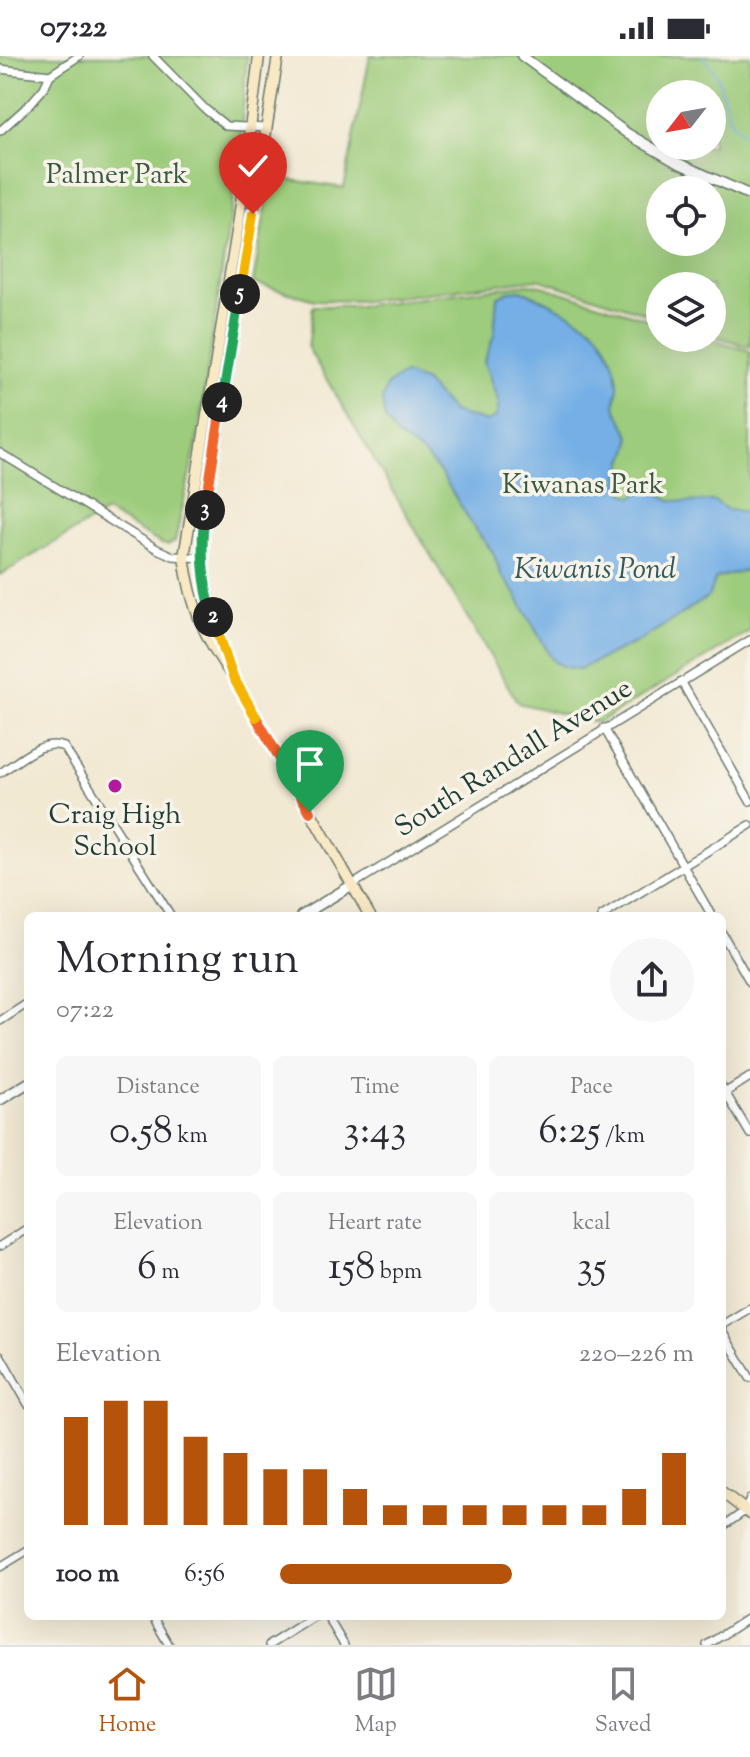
<!DOCTYPE html>
<meta charset="utf-8">
<style>
:root{--surface:#fff;--page:#f7f7f7;--text:#2b2b33;--muted:#7c7c81;--line:#e1e1e2;--accent:#b45309}
body{margin:0;font-family:"Sorts Mill Goudy",serif;background:var(--page);color:var(--text);height:100vh;display:flex;flex-direction:column;font-size:30px;white-space:nowrap}
*{box-sizing:border-box;margin:0}
p{font-size:26px;color:var(--muted)}
.icon{flex:none;width:44px;height:44px;fill:none;stroke:currentColor;stroke-width:2;stroke-linecap:round;stroke-linejoin:round}
.map{position:relative;flex:1;overflow:hidden}
.drawer{position:absolute;left:24px;top:856px;width:702px;height:708px;display:flex;flex-direction:column;background:var(--surface);border-radius:12px;box-shadow:0 8px 32px #0002}
.drawer>*{flex:none}
.needle{width:52px;rotate:239deg}
.buttons{position:absolute;left:646px;top:24px;display:grid;gap:16px}
.buttons a{display:grid;place-items:center;width:80px;height:80px;border-radius:50%;background:var(--surface);box-shadow:0 8px 32px #0002;font-size:40px}
.pin{position:absolute;display:grid;place-items:center;width:68px;height:68px;color:#fff;margin:-82px -34px;border-radius:50% 50% 50% 0;rotate:-45deg;box-shadow:0 0 8px #0007}
.pin .icon{rotate:45deg}
.km{position:absolute;width:40px;height:40px;margin:-20px;border-radius:50%;background:#222;color:#fff;font-size:22px;line-height:40px;text-align:center}
.round{display:grid;place-items:center;flex:none;width:84px;height:84px;border-radius:42px;background:var(--page)}
.head{display:flex;align-items:center;justify-content:space-between;height:136px;padding:0 32px}
h1{font-size:44px;font-weight:600;line-height:60px}
.stats{display:grid;grid-template-columns:repeat(3,1fr);gap:12px;height:136px;padding:8px 32px}
.stats div{display:grid;align-content:center;border-radius:12px;background:var(--page);text-align:center}
.stats b{font-size:40px;font-weight:600}
.stats small{font-size:22px;font-weight:400}
.stats p{font-size:22px}
.chart{height:224px;padding:16px 32px}
.chart p{display:flex;justify-content:space-between}
.chart svg{width:100%;height:144px;margin-top:8px;stroke:var(--accent);stroke-width:6}
ul{padding:0 32px;list-style:none;font-size:26px}
li{display:grid;grid-template-columns:128px 96px 1fr;align-items:center;height:60px}
li i{height:20px;border-radius:10px;background:var(--accent)}
.status{display:flex;justify-content:space-between;align-items:center;height:56px;padding:0 40px;background:var(--surface);direction:ltr}
.status svg{height:22px;fill:currentColor}
.menu{display:flex;justify-content:space-around;align-items:center;height:112px;border-top:2px solid var(--line);background:var(--surface);font-size:22px;color:var(--muted)}
.menu a{display:grid;justify-items:center;gap:4px}
.menu .active{color:var(--accent)}
.map>svg:first-child{display:block}
.green{fill:#9dcc7b;stroke:#5e8458;stroke-width:2;fill-rule:evenodd}
.water{fill:#74afe5;stroke:#4a768c;stroke-width:2}
.lines{fill:none;stroke-linecap:round;stroke-linejoin:round}
.stream{stroke:#74afe5;stroke-width:2}
.minor-casing{stroke:#69796c;stroke-width:10}
.tertiary-casing{stroke:#69796c;stroke-width:12}
.secondary-casing{stroke:#69796c;stroke-width:13}
.minor{stroke:#fff;stroke-width:7}
.tertiary{stroke:#fff;stroke-width:9}
.secondary{stroke:#f8e8c3;stroke-width:10}
.split-1-casing{stroke:#fff;stroke-width:16}
.split-2-casing{stroke:#fff;stroke-width:16}
.split-3-casing{stroke:#fff;stroke-width:16}
.split-4-casing{stroke:#fff;stroke-width:16}
.split-5-casing{stroke:#fff;stroke-width:16}
.split-6-casing{stroke:#fff;stroke-width:16}
.split-1{stroke:#f0652b;stroke-width:10}
.split-2{stroke:#f5b400;stroke-width:10}
.split-3{stroke:#22a559;stroke-width:10}
.split-4{stroke:#f0652b;stroke-width:10}
.split-5{stroke:#22a559;stroke-width:10}
.split-6{stroke:#f5b400;stroke-width:10}
.poi-dot{fill:#b5179e;stroke:#f7f3e8;stroke-width:3}
.labels{text-anchor:middle;dominant-baseline:central;stroke-width:7;stroke-linejoin:round;paint-order:stroke}
.park-label{font-size:28px;fill:#385a42;stroke:#f7f3e8}
.street-label{font-size:28px;fill:#1f3d34;stroke:#f7f3e8}
.poi-label{font-size:28px;fill:#1f3d34;stroke:#f7f3e8}
.water-label{font-size:30px;font-style:italic;fill:#345a60;stroke:#f7f3e8}
</style>
<div class="status"><b>07:22</b><svg viewBox="0 0 49 12"><path d="M0 12V9h3v3zM5 12V6h3v6zM10 12V3h3v9zM15 12V0h3v12zM26 1h20v11H26zM47 4h2v5h-2z"/></svg></div>
<div class="map">
<svg width="750" height="1589" viewBox="0 0 750 1589">
<rect width="100%" height="100%" fill="#f7f3e8"/>
<filter id="ink" filterUnits="userSpaceOnUse"><feTurbulence type="fractalNoise" baseFrequency=".0125" numOctaves="2"/><feDisplacementMap in="SourceGraphic" scale="16" xChannelSelector="R" yChannelSelector="G"/><feConvolveMatrix kernelMatrix="1 2 1 2 8 2 1 2 1" color-interpolation-filters="sRGB"/></filter>
<filter id="wash" filterUnits="userSpaceOnUse"><feTurbulence type="fractalNoise" baseFrequency=".006" numOctaves="4" result="noise"/><feDisplacementMap in="SourceGraphic" scale="32" xChannelSelector="R" yChannelSelector="G"/><feGaussianBlur stdDeviation="1.8" result="paint"/><feColorMatrix in="noise" values="0 0 0 0 0 0 0 0 0 0 0 0 0 0 0 0 0 1.4 0 .05"/><feComposite in="paint" operator="in"/></filter>
<g filter="url(#wash)">
<rect width="100%" height="100%" fill="#f2e9d3"/>
<path class="green" d="M 0,0 L 247,0 L 240,92 L 197,385 L 175,485 L 168,489 L 162,488 L 106,456 L 0,519 Z
M 370,0 L 750,0 L 750,291 L 712,279 L 712,230 L 660,230 L 660,262 L 538,223 L 365,245 L 315,244 L 253,227 L 271,121 L 344,132 ZM 660,38 L 712,38 L 712,90 L 660,90 ZM 660,134 L 712,134 L 712,186 L 660,186 Z
M 529,228 L 542,230 L 660,267 L 660,282 L 708,282 L 750,295 L 750,575 L 598,667 L 518,647 L 308,292 L 313,250 L 360,250 Z"/>
<path class="water" d="M 521,234 C 537,240 587,265 597,276 C 608,288 617,312 618,328 C 619,336 613,344 616,353 C 620,364 631,373 630,387 C 629,401 606,431 632,441 L 646,434 L 654,435 L 670,444 L 687,446 L 714,445 L 728,454 L 750,456 L 750,513 L 716,522 L 708,541 L 641,584 L 580,613 L 564,611 L 553,605 L 515,537 L 501,518 L 493,496 L 476,475 L 440,416 L 422,397 L 397,380 L 385,363 L 382,344 L 387,329 L 404,318 L 424,325 L 453,356 L 487,366 L 496,361 L 499,348 L 484,306 L 494,279 L 497,241 L 509,235 Z"/>
<g class="lines">
<path class="stream" d="M 703,0 L 716,17 L 731,66 L 750,84"/>
</g>
</g>
<g filter="url(#ink)">
<g class="lines">
<defs>
<path id="minor" d="M 153,0 L 205,53 L 226,70 L 267,72
M 0,13 L 50,19
M 0,75 L 30,48 L 44,32 L 50,19 L 79,0
M 0,397 L 157,493 L 173,500 L 202,502
M 681,625 L 750,745
M 604,672 L 712,860
M 0,717 C 18,706 42,682 64,691 L 171,860
M 352,829 L 750,584
M 602,860 L 750,769
M 722,877 L 750,926
M 0,965 L 28,947
M 722,1031 L 750,1078
M 726,1036 L 750,1021
M 0,1190 L 28,1172
M 722,1269 L 750,1252
M 722,1275 L 750,1322
M 0,1299 L 28,1348
M 722,1471 L 745,1455 L 750,1443
M 0,1511 L 28,1494
M 152,1560 L 169,1589
M 327,1560 L 344,1589
M 269,1589 L 315,1560
M 707,1589 L 750,1561"/>
<path id="tertiary" d="M 522,0 L 628,78 L 678,107 L 750,139
M 301,860 L 352,829
M 0,1044 L 28,1027"/>
<path id="secondary" d="M 259,0 L 239,163 L 184,501 C 191,551 204,581 233,621 L 370,860
M 229,608 C 213,564 201,523 202,476 L 278,0
M 722,1436 L 750,1458"/>
</defs>
<use href="#minor" class="minor-casing"/>
<use href="#tertiary" class="tertiary-casing"/>
<use href="#secondary" class="secondary-casing"/>
<use href="#minor" class="minor"/>
<use href="#tertiary" class="tertiary"/>
<use href="#secondary" class="secondary"/>
</g>
</g>
<g class="lines" filter="url(#ink)">
<defs>
<path id="split-1" d="M 256,661 L 310,756"/>
<path id="split-2" d="M 213,561 L 233,621 L 256,661"/>
<path id="split-3" d="M 205,454 C 200,491 202,525 213,561"/>
<path id="split-4" d="M 205,454 L 222,346"/>
<path id="split-5" d="M 222,346 L 240,238"/>
<path id="split-6" d="M 240,238 L 253,158"/>
</defs>
<use href="#split-1" class="split-1-casing"/>
<use href="#split-2" class="split-2-casing"/>
<use href="#split-3" class="split-3-casing"/>
<use href="#split-4" class="split-4-casing"/>
<use href="#split-5" class="split-5-casing"/>
<use href="#split-6" class="split-6-casing"/>
<use href="#split-1" class="split-1"/>
<use href="#split-2" class="split-2"/>
<use href="#split-3" class="split-3"/>
<use href="#split-4" class="split-4"/>
<use href="#split-5" class="split-5"/>
<use href="#split-6" class="split-6"/>
</g>
<circle class="poi-dot" cx="115" cy="730" r="8"/>
<g class="labels">
<g class="park-label">
<text x="117" y="120">Palmer Park</text>
<text x="583" y="430">Kiwanas Park</text>
</g>
<g class="street-label">
<text transform="translate(514 703) rotate(-32)">South Randall Avenue</text>
</g>
<g class="poi-label">
<text x="115" y="760">Craig High<tspan x="115" dy="32">School</tspan></text>
</g>
<g class="water-label">
<text x="595" y="514">Kiwanis Pond</text>
</g>
</g>
</svg>
<div class="buttons">
<a><svg class="needle" viewBox="-14 -14 28 28"><path d="M0-13l5 13h-10z" fill="#e53935"/><path d="M0 13l5-13h-10z" fill="#7c7c81"/></svg></a>
<a><svg class="icon" aria-label="locate" viewBox="0 0 24 24"><circle cx="12" cy="12" r="6"/><path d="M12 2v4M12 18v4M2 12h4M18 12h4"/></svg></a>
<a><svg class="icon" aria-label="layers" viewBox="0 0 24 24"><path d="M12 4l9 5-9 5-9-5zM3 14l9 5 9-5"/></svg></a>
</div>
<div class="pin" style="left:310px;top:756px;background:#1e9e55"><svg class="icon" aria-label="arrive" viewBox="0 0 24 24"><path d="M6 21V4h12l-3 4 3 4H6"/></svg></div>
<div class="pin" style="left:253px;top:158px;background:#d93025"><svg class="icon" aria-label="check" viewBox="0 0 24 24"><path d="M5 12l5 5 9-10"/></svg></div>
<b class="km" style="left:213px;top:561px">2</b>
<b class="km" style="left:205px;top:454px">3</b>
<b class="km" style="left:222px;top:346px">4</b>
<b class="km" style="left:240px;top:238px">5</b>
<section class="drawer">
<div class="head"><div><h1>Morning run</h1><p>07:22</p></div><a class="round"><svg class="icon" aria-label="share" viewBox="0 0 24 24"><path d="M12 15V3M7 8l5-5 5 5M5 13v7h14v-7"/></svg></a></div>
<div class="stats">
<div><p>Distance</p><b>0.58<small> km</small></b></div>
<div><p>Time</p><b>3:43</b></div>
<div><p>Pace</p><b>6:25<small> /km</small></b></div>
</div>
<div class="stats">
<div><p>Elevation</p><b>6<small> m</small></b></div>
<div><p>Heart rate</p><b>158<small> bpm</small></b></div>
<div><p>kcal</p><b>35</b></div>
</div>
<div class="chart"><p><span>Elevation</span>220–226 m</p>
<svg viewBox="0 0 160 44" preserveAspectRatio="none"><path d="M5 44V11M15 44V6M25 44V6M35 44V17M45 44V22M55 44V27M65 44V27M75 44V33M85 44V38M95 44V38M105 44V38M115 44V38M125 44V38M135 44V38M145 44V33M155 44V22"/></svg>
</div>
<ul>
<li><b>100 m</b>6:56<i style="width:56%"></i></li>
</ul>
</section>
</div>
<nav class="menu">
<a class="active"><svg class="icon" aria-label="home" viewBox="0 0 24 24"><path d="M3 11l9-7 9 7M6 9v11h12V9"/></svg>Home</a>
<a><svg class="icon" aria-label="map" viewBox="0 0 24 24"><path d="M3 6l6-2 6 2 6-2v14l-6 2-6-2-6 2zM9 4v14M15 6v14"/></svg>Map</a>
<a><svg class="icon" aria-label="saved" viewBox="0 0 24 24"><path d="M7 4h10v16l-5-4-5 4z"/></svg>Saved</a>
</nav>
